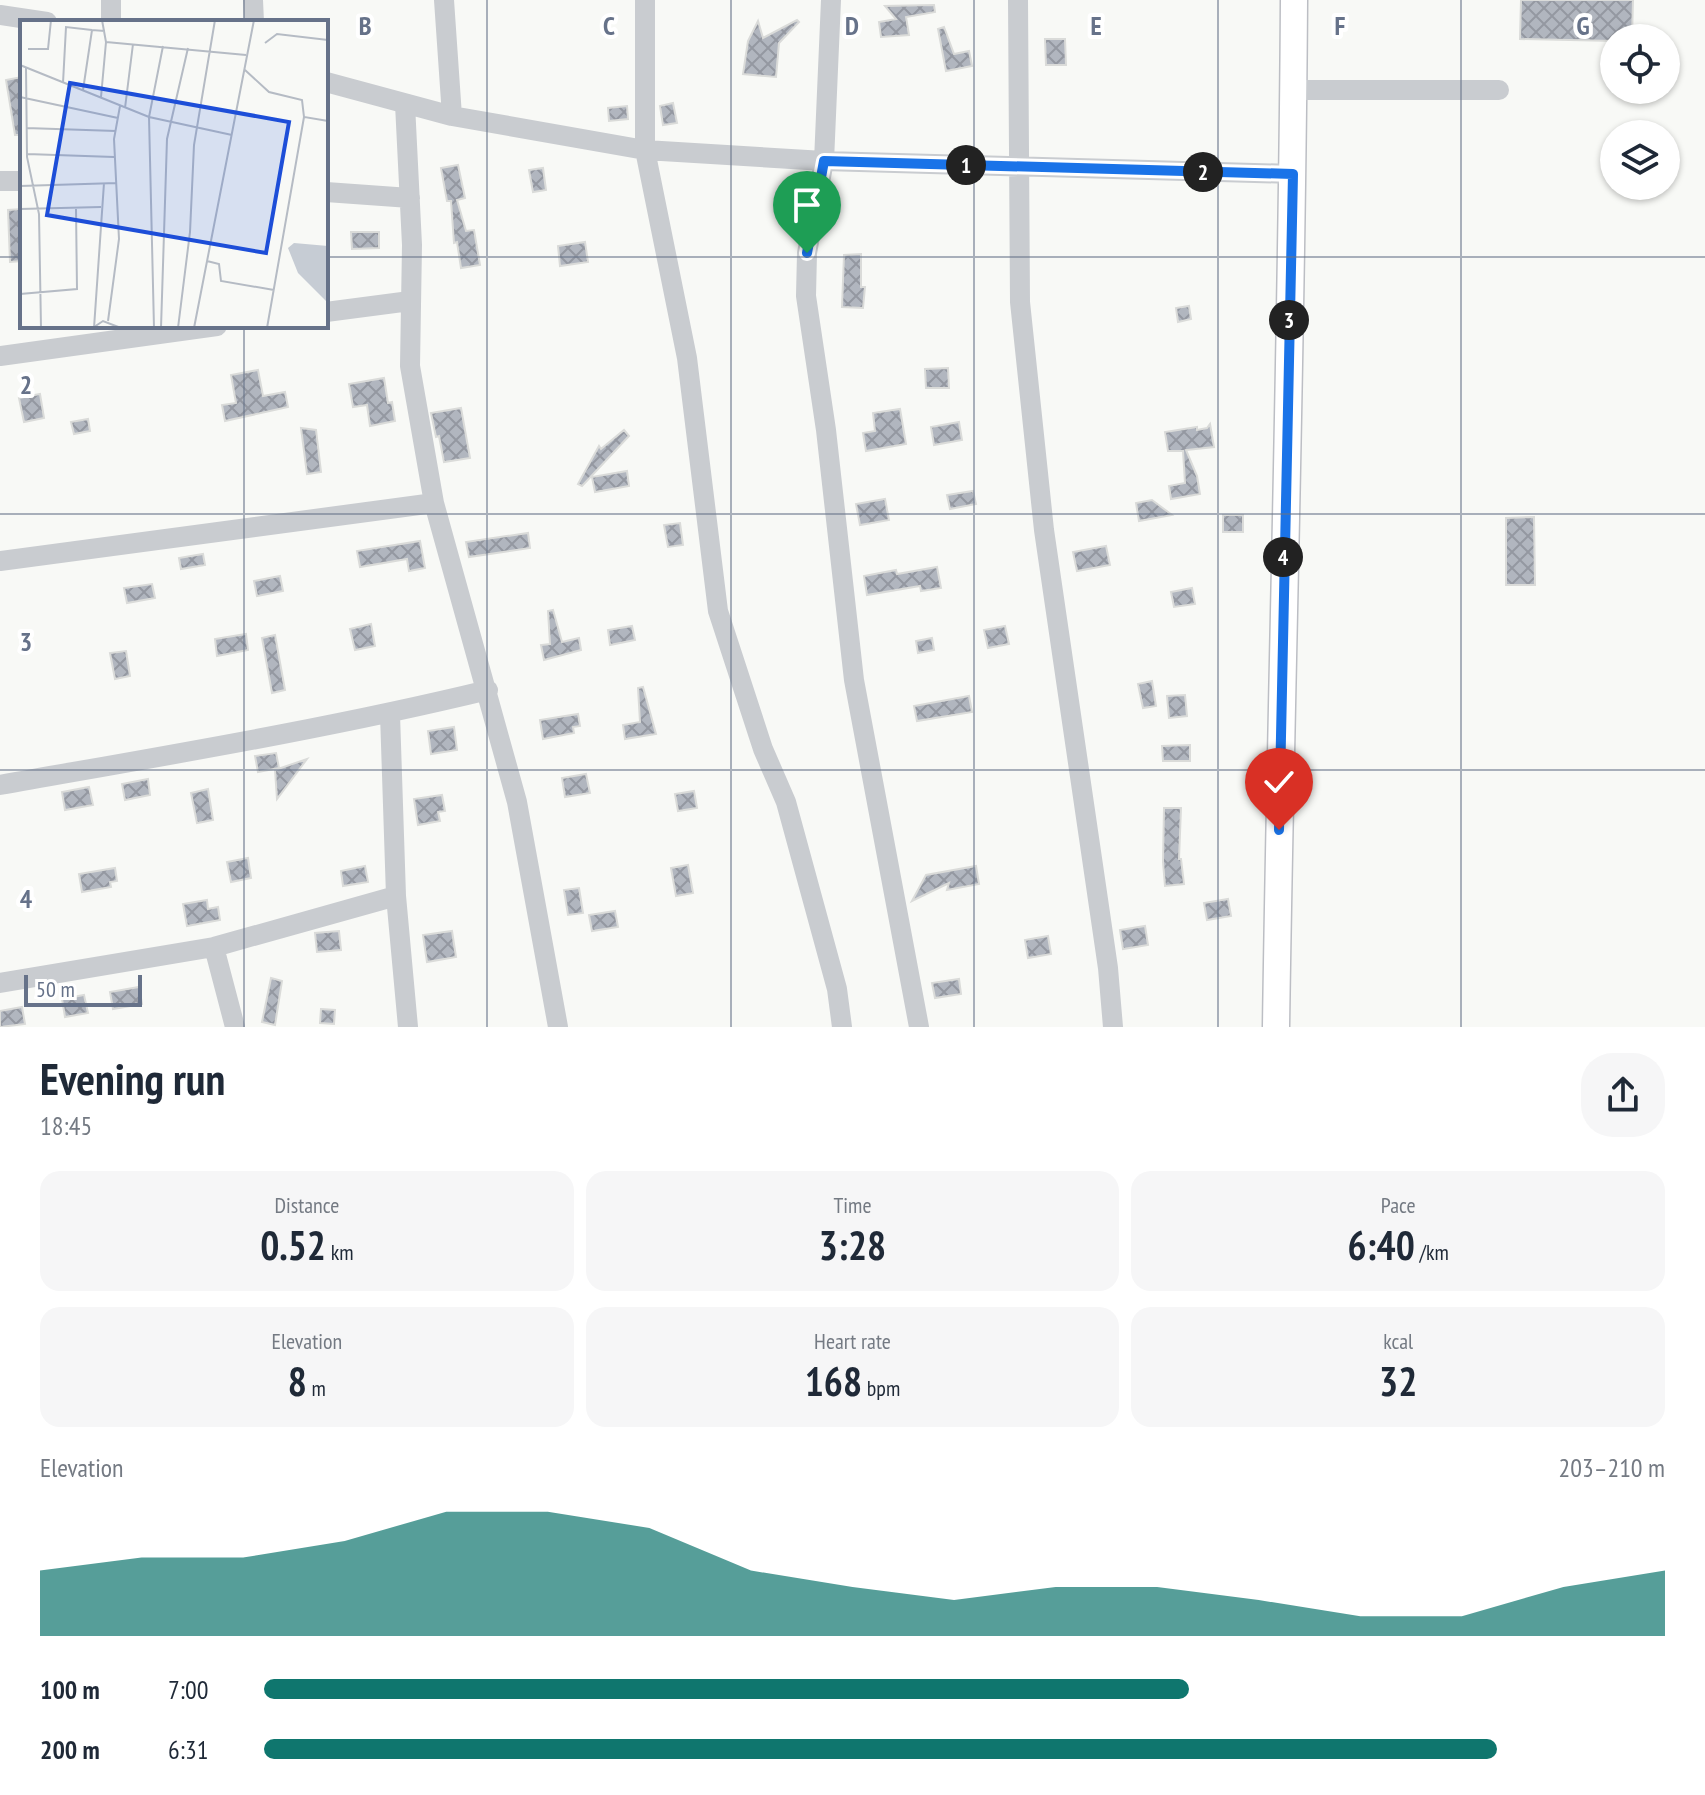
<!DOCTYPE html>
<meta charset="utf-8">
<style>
:root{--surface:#fff;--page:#f6f6f7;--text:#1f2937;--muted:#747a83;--accent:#0f766e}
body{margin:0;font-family:"PT Sans Narrow",sans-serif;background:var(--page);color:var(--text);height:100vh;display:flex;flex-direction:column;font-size:30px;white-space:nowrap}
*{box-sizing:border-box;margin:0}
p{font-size:26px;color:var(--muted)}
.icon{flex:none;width:44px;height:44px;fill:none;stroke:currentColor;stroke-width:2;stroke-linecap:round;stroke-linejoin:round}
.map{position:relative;height:1027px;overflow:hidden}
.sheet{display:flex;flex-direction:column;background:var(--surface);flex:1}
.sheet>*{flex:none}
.buttons{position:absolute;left:1600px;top:24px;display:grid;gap:16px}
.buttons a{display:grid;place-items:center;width:80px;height:80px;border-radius:50%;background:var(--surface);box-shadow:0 2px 6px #0004;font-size:40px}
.scale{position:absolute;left:24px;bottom:20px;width:118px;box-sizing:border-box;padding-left:8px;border:4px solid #667289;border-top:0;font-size:22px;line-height:28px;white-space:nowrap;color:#667289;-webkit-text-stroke:6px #fff;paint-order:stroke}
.pin{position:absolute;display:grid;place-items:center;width:68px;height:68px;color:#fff;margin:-82px -34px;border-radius:50% 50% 50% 0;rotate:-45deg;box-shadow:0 0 8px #0007}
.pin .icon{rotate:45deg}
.km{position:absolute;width:40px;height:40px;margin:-20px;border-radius:50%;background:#222;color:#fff;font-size:22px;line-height:40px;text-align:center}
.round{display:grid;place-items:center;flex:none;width:84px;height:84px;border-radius:32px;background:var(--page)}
.overview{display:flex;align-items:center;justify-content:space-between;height:136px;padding:0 40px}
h1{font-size:44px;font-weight:700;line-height:60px}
.figures{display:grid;grid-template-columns:repeat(3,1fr);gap:12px;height:136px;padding:8px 40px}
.figures div{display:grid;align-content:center;border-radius:20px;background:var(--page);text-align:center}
.figures b{font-size:40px;font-weight:700}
.figures small{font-size:22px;font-weight:400}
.figures p{font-size:22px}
.chart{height:224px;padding:16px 40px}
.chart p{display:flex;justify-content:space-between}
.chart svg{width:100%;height:144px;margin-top:8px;fill:var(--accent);opacity:.7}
ul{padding:0 40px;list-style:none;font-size:26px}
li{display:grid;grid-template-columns:128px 96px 1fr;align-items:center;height:60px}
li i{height:20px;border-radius:10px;background:var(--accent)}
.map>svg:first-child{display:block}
.building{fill:url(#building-cross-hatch);stroke:#dadbd9;stroke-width:2}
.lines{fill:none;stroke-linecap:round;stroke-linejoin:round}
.major-casing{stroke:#bcbec4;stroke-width:29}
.minor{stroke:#c9ccd0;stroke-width:20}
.major{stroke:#fff;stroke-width:26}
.route-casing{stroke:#fff;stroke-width:16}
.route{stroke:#1a73e8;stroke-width:10}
.grid{fill:none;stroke:#667289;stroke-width:2;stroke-opacity:0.55}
.inset-road{fill:none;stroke:#b5bbc4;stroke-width:2}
.view{fill:#1d4ed8;fill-opacity:0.15;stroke:#1d4ed8;stroke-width:4}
.inset-edge{fill:none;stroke:#667289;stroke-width:4}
.grid-label{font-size:26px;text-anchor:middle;font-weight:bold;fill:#667289;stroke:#fff;stroke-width:8;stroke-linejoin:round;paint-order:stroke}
</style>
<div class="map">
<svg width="1705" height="1027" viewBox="0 0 1705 1027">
<defs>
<pattern id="building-cross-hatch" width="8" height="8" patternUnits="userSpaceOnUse" patternTransform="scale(2)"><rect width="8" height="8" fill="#b1b6bf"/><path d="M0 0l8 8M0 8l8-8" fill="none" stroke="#9498a1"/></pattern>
</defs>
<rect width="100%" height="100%" fill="#f8f9f6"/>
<path class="building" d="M 1521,0 L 1633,0 L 1632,38 L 1614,38 L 1614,41 L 1520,39 Z
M 934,5 L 935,12 L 906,17 L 909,35 L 881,37 L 879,22 L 896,19 L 885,6 Z
M 797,20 L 799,22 L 779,43 L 776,77 L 743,74 L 748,41 L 758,21 L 763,38 Z
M 944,27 L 954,54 L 969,51 L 972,66 L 946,71 L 938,29 Z
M 1045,39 L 1065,39 L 1066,65 L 1046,65 Z
M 22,77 L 22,135 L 15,135 L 6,80 Z
M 673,103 L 677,123 L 663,125 L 660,106 Z
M 627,106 L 628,119 L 609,121 L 608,108 Z
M 458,165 L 465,198 L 457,200 L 466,231 L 474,230 L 480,265 L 461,268 L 457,242 L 454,243 L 451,201 L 447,201 L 441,168 Z
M 543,168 L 546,190 L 533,192 L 529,170 Z
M 22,209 L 22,261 L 10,262 L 8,210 Z
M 351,232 L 379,232 L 379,248 L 352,249 Z
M 585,242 L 588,262 L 560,266 L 558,246 Z
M 861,254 L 861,287 L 865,287 L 863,308 L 842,307 L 844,255 Z
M 1189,306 L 1191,319 L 1178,322 L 1176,308 Z
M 948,368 L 949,388 L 926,388 L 925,369 Z
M 258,370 L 263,396 L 285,392 L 288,407 L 225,421 L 222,405 L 236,403 L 231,375 Z
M 384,378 L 388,403 L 392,402 L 395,421 L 370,426 L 367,405 L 353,407 L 349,384 Z
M 40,394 L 44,418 L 24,422 L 19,398 Z
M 461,408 L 470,458 L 444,462 L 439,436 L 436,437 L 431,413 Z
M 900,409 L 906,444 L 866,451 L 863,433 L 875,431 L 873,413 Z
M 88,419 L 90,431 L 74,434 L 71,422 Z
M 959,422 L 962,440 L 934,445 L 931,427 Z
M 1210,424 L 1214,447 L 1186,450 L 1197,476 L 1200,494 L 1171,499 L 1169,486 L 1185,483 L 1183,451 L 1168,451 L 1165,432 L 1197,427 L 1197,430 L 1207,428 Z
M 301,428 L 316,430 L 321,472 L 307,474 Z
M 624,430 L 629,436 L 582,486 L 578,484 L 599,446 L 601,449 Z
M 627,471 L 629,486 L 595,492 L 592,477 Z
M 973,491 L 976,504 L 950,509 L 947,495 Z
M 885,499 L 889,520 L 860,525 L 856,504 Z
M 1152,500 L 1172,515 L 1139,521 L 1136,503 Z
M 1223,515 L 1243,515 L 1243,532 L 1223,532 Z
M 1534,517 L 1535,585 L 1506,585 L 1506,518 Z
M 680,523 L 683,545 L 668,547 L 664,525 Z
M 528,533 L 530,548 L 469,557 L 466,542 Z
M 420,541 L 425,568 L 409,571 L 407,559 L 360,567 L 357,551 Z
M 1106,546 L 1110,565 L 1077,571 L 1073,552 Z
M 203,554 L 205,565 L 181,569 L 179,558 Z
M 937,567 L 941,588 L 921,591 L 920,586 L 867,595 L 864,576 L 896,570 L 897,574 Z
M 280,576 L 283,591 L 257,596 L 254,581 Z
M 152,584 L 155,598 L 127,603 L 124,588 Z
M 1192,588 L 1195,604 L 1174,607 L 1171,592 Z
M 553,610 L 562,642 L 579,638 L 581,650 L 544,660 L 541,645 L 550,644 L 548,611 Z
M 371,624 L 375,646 L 355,650 L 350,629 Z
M 632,626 L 635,640 L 610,645 L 608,630 Z
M 1005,626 L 1009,644 L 988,648 L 984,630 Z
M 246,634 L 248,650 L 217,656 L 215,639 Z
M 275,635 L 285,690 L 272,693 L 262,638 Z
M 932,638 L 934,650 L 918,653 L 916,641 Z
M 126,651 L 130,676 L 115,679 L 110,653 Z
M 1152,681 L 1156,706 L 1143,708 L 1138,684 Z
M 643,687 L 656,734 L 625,739 L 623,725 L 640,722 L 638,688 Z
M 1185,695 L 1187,716 L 1169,718 L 1167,696 Z
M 969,696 L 972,712 L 917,721 L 914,706 Z
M 578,714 L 580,726 L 573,727 L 574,733 L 543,739 L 540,720 Z
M 454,727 L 457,750 L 431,754 L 428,731 Z
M 1190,745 L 1190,761 L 1163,761 L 1162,746 Z
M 276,753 L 279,768 L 258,772 L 255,756 Z
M 307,759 L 277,799 L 275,770 Z
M 586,774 L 590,793 L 565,797 L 562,778 Z
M 148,779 L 150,795 L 125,800 L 122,784 Z
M 89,787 L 93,805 L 65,810 L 62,792 Z
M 208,789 L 213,820 L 197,823 L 191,793 Z
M 694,791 L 697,808 L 678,811 L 675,794 Z
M 442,795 L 445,811 L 438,812 L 440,821 L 418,825 L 414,799 Z
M 1164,808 L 1181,808 L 1179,859 L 1181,859 L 1184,884 L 1165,886 L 1163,862 Z
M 248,858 L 251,878 L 231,882 L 227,862 Z
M 688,865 L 693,893 L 676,896 L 671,868 Z
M 365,866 L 368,882 L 343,886 L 341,871 Z
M 976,866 L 979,884 L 947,890 L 949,883 L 912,901 L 926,875 Z
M 115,868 L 117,881 L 110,882 L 111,887 L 82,892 L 79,874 Z
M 579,888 L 583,913 L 568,915 L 564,890 Z
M 1228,899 L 1231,916 L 1207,920 L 1204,903 Z
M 207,900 L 208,909 L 218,907 L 220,920 L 187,926 L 183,904 Z
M 615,911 L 618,927 L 592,931 L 589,915 Z
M 1145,926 L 1148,945 L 1123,949 L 1120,930 Z
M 339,931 L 341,950 L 317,952 L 315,933 Z
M 452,931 L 456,957 L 427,962 L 423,935 Z
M 1048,936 L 1051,954 L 1028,958 L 1025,940 Z
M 271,978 L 282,981 L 275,1025 L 262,1022 Z
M 959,979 L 961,994 L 935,998 L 932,983 Z
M 139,987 L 142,1004 L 113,1009 L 110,992 Z
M 84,995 L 88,1013 L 65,1017 L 62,999 Z
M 22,1007 L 25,1024 L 0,1027 L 0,1011 Z
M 321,1009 L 335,1010 L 334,1024 L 320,1023 Z"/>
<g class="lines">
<defs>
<path id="major" d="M 1276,1027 C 1281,685 1292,342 1294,0"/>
</defs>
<use href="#major" class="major-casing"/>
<path class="minor" d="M 253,0 L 254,22
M 444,0 L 452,116
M 645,0 L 645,150 L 687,358 L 718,611 L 763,749 L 786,802 L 837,989 L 842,1027
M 831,0 L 824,161 L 807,253 L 806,296 L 826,430 L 854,680 L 919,1027
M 1018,0 L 1020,302 L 1044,530 L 1108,968 L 1113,1027
M 0,15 L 47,22
M 111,22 L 111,0
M 326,82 L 452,116 L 645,150 L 824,161 L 1293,174
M 1293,90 L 1499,90
M 405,104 L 412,245 L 410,366 L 434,503 L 517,802 L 558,1027
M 0,181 L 22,181
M 326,192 L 410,198
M 326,312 L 410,301
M 0,356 L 217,326
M 0,561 L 434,503
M 390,714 L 396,896 L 408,1027
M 0,785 C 163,756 327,729 488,690
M 214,947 L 235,1027
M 0,983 L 214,947 L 396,896"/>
<use href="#major" class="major"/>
</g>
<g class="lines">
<defs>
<path id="route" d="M 807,253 L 824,161 L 1293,174 L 1279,830"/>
</defs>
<use href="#route" class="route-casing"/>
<use href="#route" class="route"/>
</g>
<path class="grid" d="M 244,0 L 244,22M 487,0 L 487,1027M 731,0 L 731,1027M 974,0 L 974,1027M 1218,0 L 1218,1027M 1461,0 L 1461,1027M 0,257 L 22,257M 326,257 L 1705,257M 244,326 L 244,1027M 0,514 L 1705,514M 0,770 L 1705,770"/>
<g transform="translate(20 20)">
<rect width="308" height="308" fill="#f8f9f6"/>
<path d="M 274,223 L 308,226 L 308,283 L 278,253 L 268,228 Z" fill="#c6ccd4"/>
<path class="inset-road" d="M 86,22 L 226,35M 245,23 L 257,14 L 308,20M 8,29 L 28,29 L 31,0M 0,45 L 129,97 L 212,115M 6,48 L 7,137 L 19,194 L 21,308M 225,50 L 249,72 L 282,80 L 284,97 L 308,101M 43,63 L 46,7 L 72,10M 63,70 L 72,10 L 85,11M 0,77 L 98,98M 81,77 L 86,22 L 82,0M 105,88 L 113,24M 6,108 L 96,111M 7,134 L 94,137M 0,166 L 97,163M 0,189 L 81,187M 187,241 L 199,244 L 201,261 L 254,270M 0,274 L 57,269 L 56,189M 88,301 L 99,219 L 94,119 L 100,86M 41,308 L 74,307 L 83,301 L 101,308M 74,308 L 84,163M 134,308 L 129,97 L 143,26M 141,308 L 147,119 L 168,28M 158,308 L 170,212 L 174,125 L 195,0M 174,308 L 234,0M 247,308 L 284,97"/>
<path class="view" d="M 50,63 L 269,102 L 246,233 L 27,195 Z"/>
<rect width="308" height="308" class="inset-edge"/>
</g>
<g class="grid-label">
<text x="365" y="35">B</text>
<text x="609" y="35">C</text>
<text x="852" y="35">D</text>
<text x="1096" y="35">E</text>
<text x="1340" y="35">F</text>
<text x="1583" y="35">G</text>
<text x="26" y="394">2</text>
<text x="26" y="651">3</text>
<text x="26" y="908">4</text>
</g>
</svg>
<div class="buttons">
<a><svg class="icon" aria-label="locate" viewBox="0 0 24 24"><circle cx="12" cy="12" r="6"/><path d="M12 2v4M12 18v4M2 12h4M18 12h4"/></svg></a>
<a><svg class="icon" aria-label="layers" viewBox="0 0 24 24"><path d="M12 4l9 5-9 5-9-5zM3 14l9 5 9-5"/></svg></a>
</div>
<div class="scale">50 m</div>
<div class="pin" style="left:807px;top:253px;background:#1e9e55"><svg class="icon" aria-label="arrive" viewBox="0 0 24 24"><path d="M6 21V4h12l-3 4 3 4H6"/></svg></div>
<div class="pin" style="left:1279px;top:830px;background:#d93025"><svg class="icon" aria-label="check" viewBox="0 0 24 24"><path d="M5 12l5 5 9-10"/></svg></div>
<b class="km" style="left:966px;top:165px">1</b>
<b class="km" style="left:1203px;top:172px">2</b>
<b class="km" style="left:1289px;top:320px">3</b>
<b class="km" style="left:1283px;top:557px">4</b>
</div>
<section class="sheet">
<div class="overview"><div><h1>Evening run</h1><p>18:45</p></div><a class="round"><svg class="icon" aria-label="share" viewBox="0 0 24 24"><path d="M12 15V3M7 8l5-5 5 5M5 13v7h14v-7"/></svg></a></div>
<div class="figures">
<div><p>Distance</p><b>0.52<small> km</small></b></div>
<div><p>Time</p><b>3:28</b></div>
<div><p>Pace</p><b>6:40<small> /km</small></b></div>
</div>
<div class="figures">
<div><p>Elevation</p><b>8<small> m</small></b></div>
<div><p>Heart rate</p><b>168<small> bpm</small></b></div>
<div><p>kcal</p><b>32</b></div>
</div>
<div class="chart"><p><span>Elevation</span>203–210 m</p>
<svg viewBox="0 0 160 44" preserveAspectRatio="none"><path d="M0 44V24L10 20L20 20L30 15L40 6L50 6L60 11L70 24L80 29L90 33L100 29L110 29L120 33L130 38L140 38L150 29L160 24V44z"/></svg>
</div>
<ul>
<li><b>100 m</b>7:00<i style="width:66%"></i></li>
<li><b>200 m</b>6:31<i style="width:88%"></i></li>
</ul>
</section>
